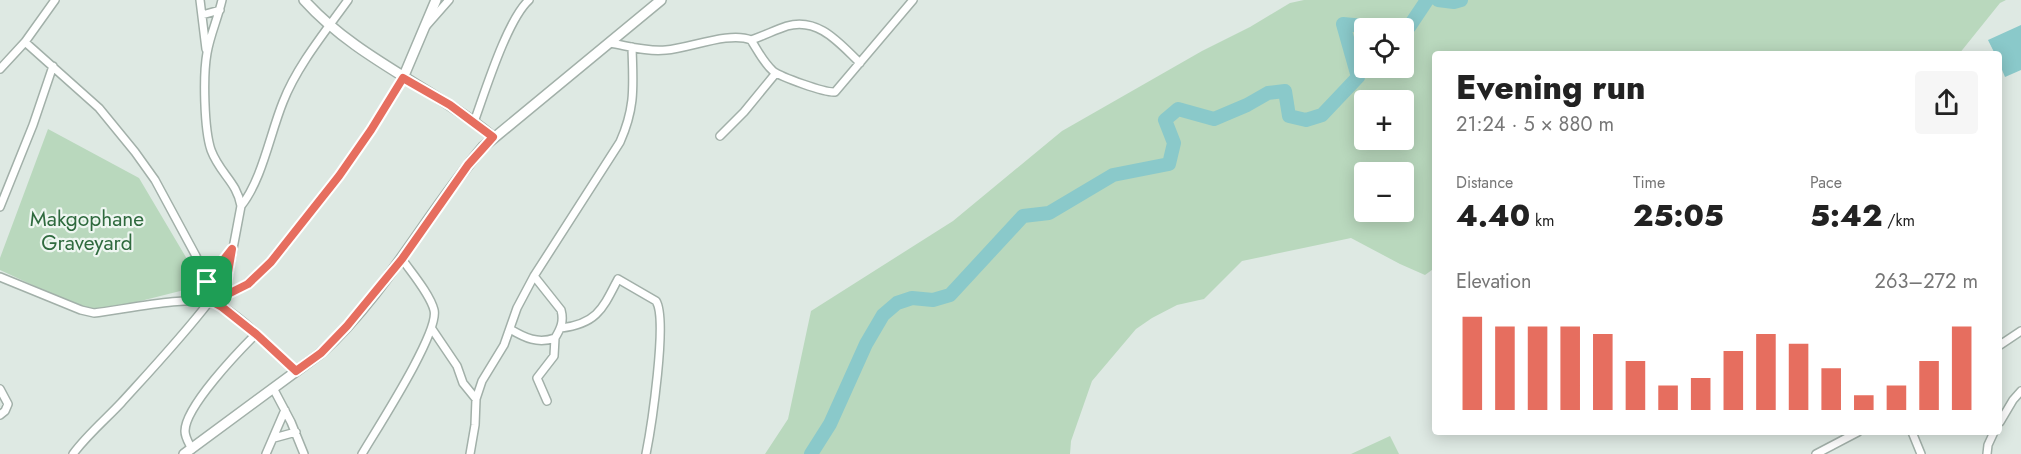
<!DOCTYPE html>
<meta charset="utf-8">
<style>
:root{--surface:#fff;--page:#f6f6f6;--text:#222;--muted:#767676;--accent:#e66e5f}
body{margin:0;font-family:Jost,sans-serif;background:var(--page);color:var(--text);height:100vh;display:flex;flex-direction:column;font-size:22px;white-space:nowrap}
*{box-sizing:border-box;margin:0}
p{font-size:20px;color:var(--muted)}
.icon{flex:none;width:33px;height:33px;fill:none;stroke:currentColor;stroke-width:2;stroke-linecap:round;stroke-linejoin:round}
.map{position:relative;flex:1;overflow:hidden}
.drawer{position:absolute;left:1432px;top:51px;width:570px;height:384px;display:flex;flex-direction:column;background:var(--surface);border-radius:6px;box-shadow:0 3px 15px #0003}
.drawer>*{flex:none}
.buttons{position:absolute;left:1354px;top:18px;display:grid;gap:12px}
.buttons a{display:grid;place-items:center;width:60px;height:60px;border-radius:6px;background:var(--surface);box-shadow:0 3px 15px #0003;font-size:30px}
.pin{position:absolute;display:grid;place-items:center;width:51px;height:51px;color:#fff;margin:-26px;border-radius:12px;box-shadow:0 3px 9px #0006}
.round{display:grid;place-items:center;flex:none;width:63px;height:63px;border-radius:6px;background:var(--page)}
.summary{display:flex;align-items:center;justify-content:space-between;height:102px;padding:0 24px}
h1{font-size:33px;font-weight:800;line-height:45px}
.figures{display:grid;grid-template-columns:repeat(3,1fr);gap:9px;height:102px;padding:6px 24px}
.figures div{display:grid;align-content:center}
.figures b{font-size:30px;font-weight:800}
.figures small{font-size:16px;font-weight:400}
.figures p{font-size:16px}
.chart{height:168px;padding:12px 24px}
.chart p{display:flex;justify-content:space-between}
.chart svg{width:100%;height:108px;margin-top:6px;stroke:var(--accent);stroke-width:6}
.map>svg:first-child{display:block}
.green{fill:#b9d8bd;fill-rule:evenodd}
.water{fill:#8ac9ca}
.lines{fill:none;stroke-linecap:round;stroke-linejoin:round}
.river{stroke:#8ac9ca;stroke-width:14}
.minor-casing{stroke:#a2b0a9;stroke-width:10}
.tertiary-casing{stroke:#a2b0a9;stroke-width:12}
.minor{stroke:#fff;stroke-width:7}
.tertiary{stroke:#fff;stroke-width:9}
.route-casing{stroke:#fff;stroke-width:12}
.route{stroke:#e66e5f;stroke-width:8}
.labels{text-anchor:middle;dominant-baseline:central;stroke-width:4.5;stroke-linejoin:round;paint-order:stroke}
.park-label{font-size:21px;fill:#2f6a3e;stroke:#eef6f1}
</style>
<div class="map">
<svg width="2021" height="454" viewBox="0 0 2021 454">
<rect width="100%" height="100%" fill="#dee9e3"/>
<path class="green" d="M 1304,0 L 2006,0 L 2000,3 L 1959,54 L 1436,54 L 1436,267 L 1425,275 L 1400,264 L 1351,238 L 1242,261 L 1204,299 L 1177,305 L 1152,318 L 1136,329 L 1092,381 L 1071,441 L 1070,454 L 765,454 L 788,419 L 811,311 L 953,221 L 1062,131 L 1202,51 L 1250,27 L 1290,3 ZM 1404,28 L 1404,68 L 1365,68 L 1365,28 ZM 1404,100 L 1404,140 L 1365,140 L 1365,100 ZM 1365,172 L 1404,172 L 1404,212 L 1365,212 Z
M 48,129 L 139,178 L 200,281 L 200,286 L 93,313 L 0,270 L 0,258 Z
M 1390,436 L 1399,454 L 1351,454 Z"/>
<path class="water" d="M 2021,25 L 2021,70 L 2005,77 L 2000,65 L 2000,54 L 1995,54 L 1988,40 Z"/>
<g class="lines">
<path class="river" d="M 1438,0 L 1454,2 L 1461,0
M 811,454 L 830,424 L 866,344 L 883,315 L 897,303 L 912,298 L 933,300 L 950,295 L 1023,216 L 1049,213 L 1113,175 L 1169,164 L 1174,143 L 1165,120 L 1178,109 L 1214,119 L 1247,105 L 1268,93 L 1285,91 L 1289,116 L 1306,120 L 1322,115 L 1358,77 L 1343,24 L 1385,28 L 1409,27 L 1427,0"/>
<defs>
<path id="minor" d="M 200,0 L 206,49
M 202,15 L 220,10
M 427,25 L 449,0
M 751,40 C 758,51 763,62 773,71 C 781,77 825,93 835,92 L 913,0
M 25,42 L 99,108 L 135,152 L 155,180 L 196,256 L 207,282 L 192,300
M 610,43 C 628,46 647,52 666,50 C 690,48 730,31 751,40 C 763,36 775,30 787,26 C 819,17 840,44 860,63
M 0,69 L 25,42 L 55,0
M 474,122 C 485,92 507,20 529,0
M 720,136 L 744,112 L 776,73
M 241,206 C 262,180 270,134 283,102 C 297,66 325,32 348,0
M 0,207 L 33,125 L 53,66
M 0,277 L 81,310 L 94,313 C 122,310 189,295 214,303 C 235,309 278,355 296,371
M 207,282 L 231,251
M 224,296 L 247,284 L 271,262 L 339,176 L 371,130 L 403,78
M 222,307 L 241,206 C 237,182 220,174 211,150 C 204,129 203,75 207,53 C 210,35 218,18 222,0
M 561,328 C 597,324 603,308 618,279 L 656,301 C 668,319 651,429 646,454
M 432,329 L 457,366 L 463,383 L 476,399 L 475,425 L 470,454
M 510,329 C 525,338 538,344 555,338 C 561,328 564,321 561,310 L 534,276
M 2000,345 L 2021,331
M 273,388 L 291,422 L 304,454
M 0,389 L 8,404 L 5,411 L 0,415
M 476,399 L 482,381 L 504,345 L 517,308 L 534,276 L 620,142 C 636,106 633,85 632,47
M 547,401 L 537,378 L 554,356 L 555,338
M 2000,422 L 2013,400 L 2021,391
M 1912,432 L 1921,454
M 274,438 L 296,432
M 192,449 C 189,443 185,438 185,431 C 185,407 238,352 256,334
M 73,454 C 87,435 105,420 121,403 C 151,370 182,337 209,302
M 266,454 L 285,410
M 362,454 C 376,430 440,332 434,310 C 430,294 411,272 402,259
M 1816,454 L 1858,432
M 1987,454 L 1988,445 L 1994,432"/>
<path id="tertiary" d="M 304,0 C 357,59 433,87 493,137
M 403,78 L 436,0
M 184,454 L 321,353 C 386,294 426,214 483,147 L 661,0"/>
</defs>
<use href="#minor" class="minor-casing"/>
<use href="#tertiary" class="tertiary-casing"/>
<use href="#minor" class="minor"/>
<use href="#tertiary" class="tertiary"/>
</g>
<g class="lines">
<defs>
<path id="route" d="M 403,78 L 450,105 L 493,137 L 468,165 L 402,259 L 347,326 L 321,353 L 296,371 L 256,334 L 222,307 L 213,302 L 192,300 L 232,249 L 224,296 L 248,284 L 271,262 L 339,176 L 371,130 Z"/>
</defs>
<use href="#route" class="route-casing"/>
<use href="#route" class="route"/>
</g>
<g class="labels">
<g class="park-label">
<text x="87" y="219">Makgophane<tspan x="87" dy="24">Graveyard</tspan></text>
</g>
</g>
</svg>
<div class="buttons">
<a><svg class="icon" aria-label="locate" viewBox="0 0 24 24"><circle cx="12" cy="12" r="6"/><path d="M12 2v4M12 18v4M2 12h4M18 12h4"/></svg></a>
<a>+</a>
<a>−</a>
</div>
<div class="pin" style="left:207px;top:282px;background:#1e9e55"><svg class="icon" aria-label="arrive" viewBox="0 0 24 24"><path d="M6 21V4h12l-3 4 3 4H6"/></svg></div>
<section class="drawer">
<div class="summary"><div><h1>Evening run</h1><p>21:24 · 5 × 880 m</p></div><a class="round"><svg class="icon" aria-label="share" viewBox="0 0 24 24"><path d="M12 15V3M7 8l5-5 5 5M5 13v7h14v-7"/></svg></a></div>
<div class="figures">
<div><p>Distance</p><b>4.40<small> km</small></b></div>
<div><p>Time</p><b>25:05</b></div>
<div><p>Pace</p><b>5:42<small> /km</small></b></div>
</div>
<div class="chart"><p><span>Elevation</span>263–272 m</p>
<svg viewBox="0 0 160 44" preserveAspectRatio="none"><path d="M5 44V6M15 44V10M25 44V10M35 44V10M45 44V13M55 44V24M65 44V34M75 44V31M85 44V20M95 44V13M105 44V17M115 44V27M125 44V38M135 44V34M145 44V24M155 44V10"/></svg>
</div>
</section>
</div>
